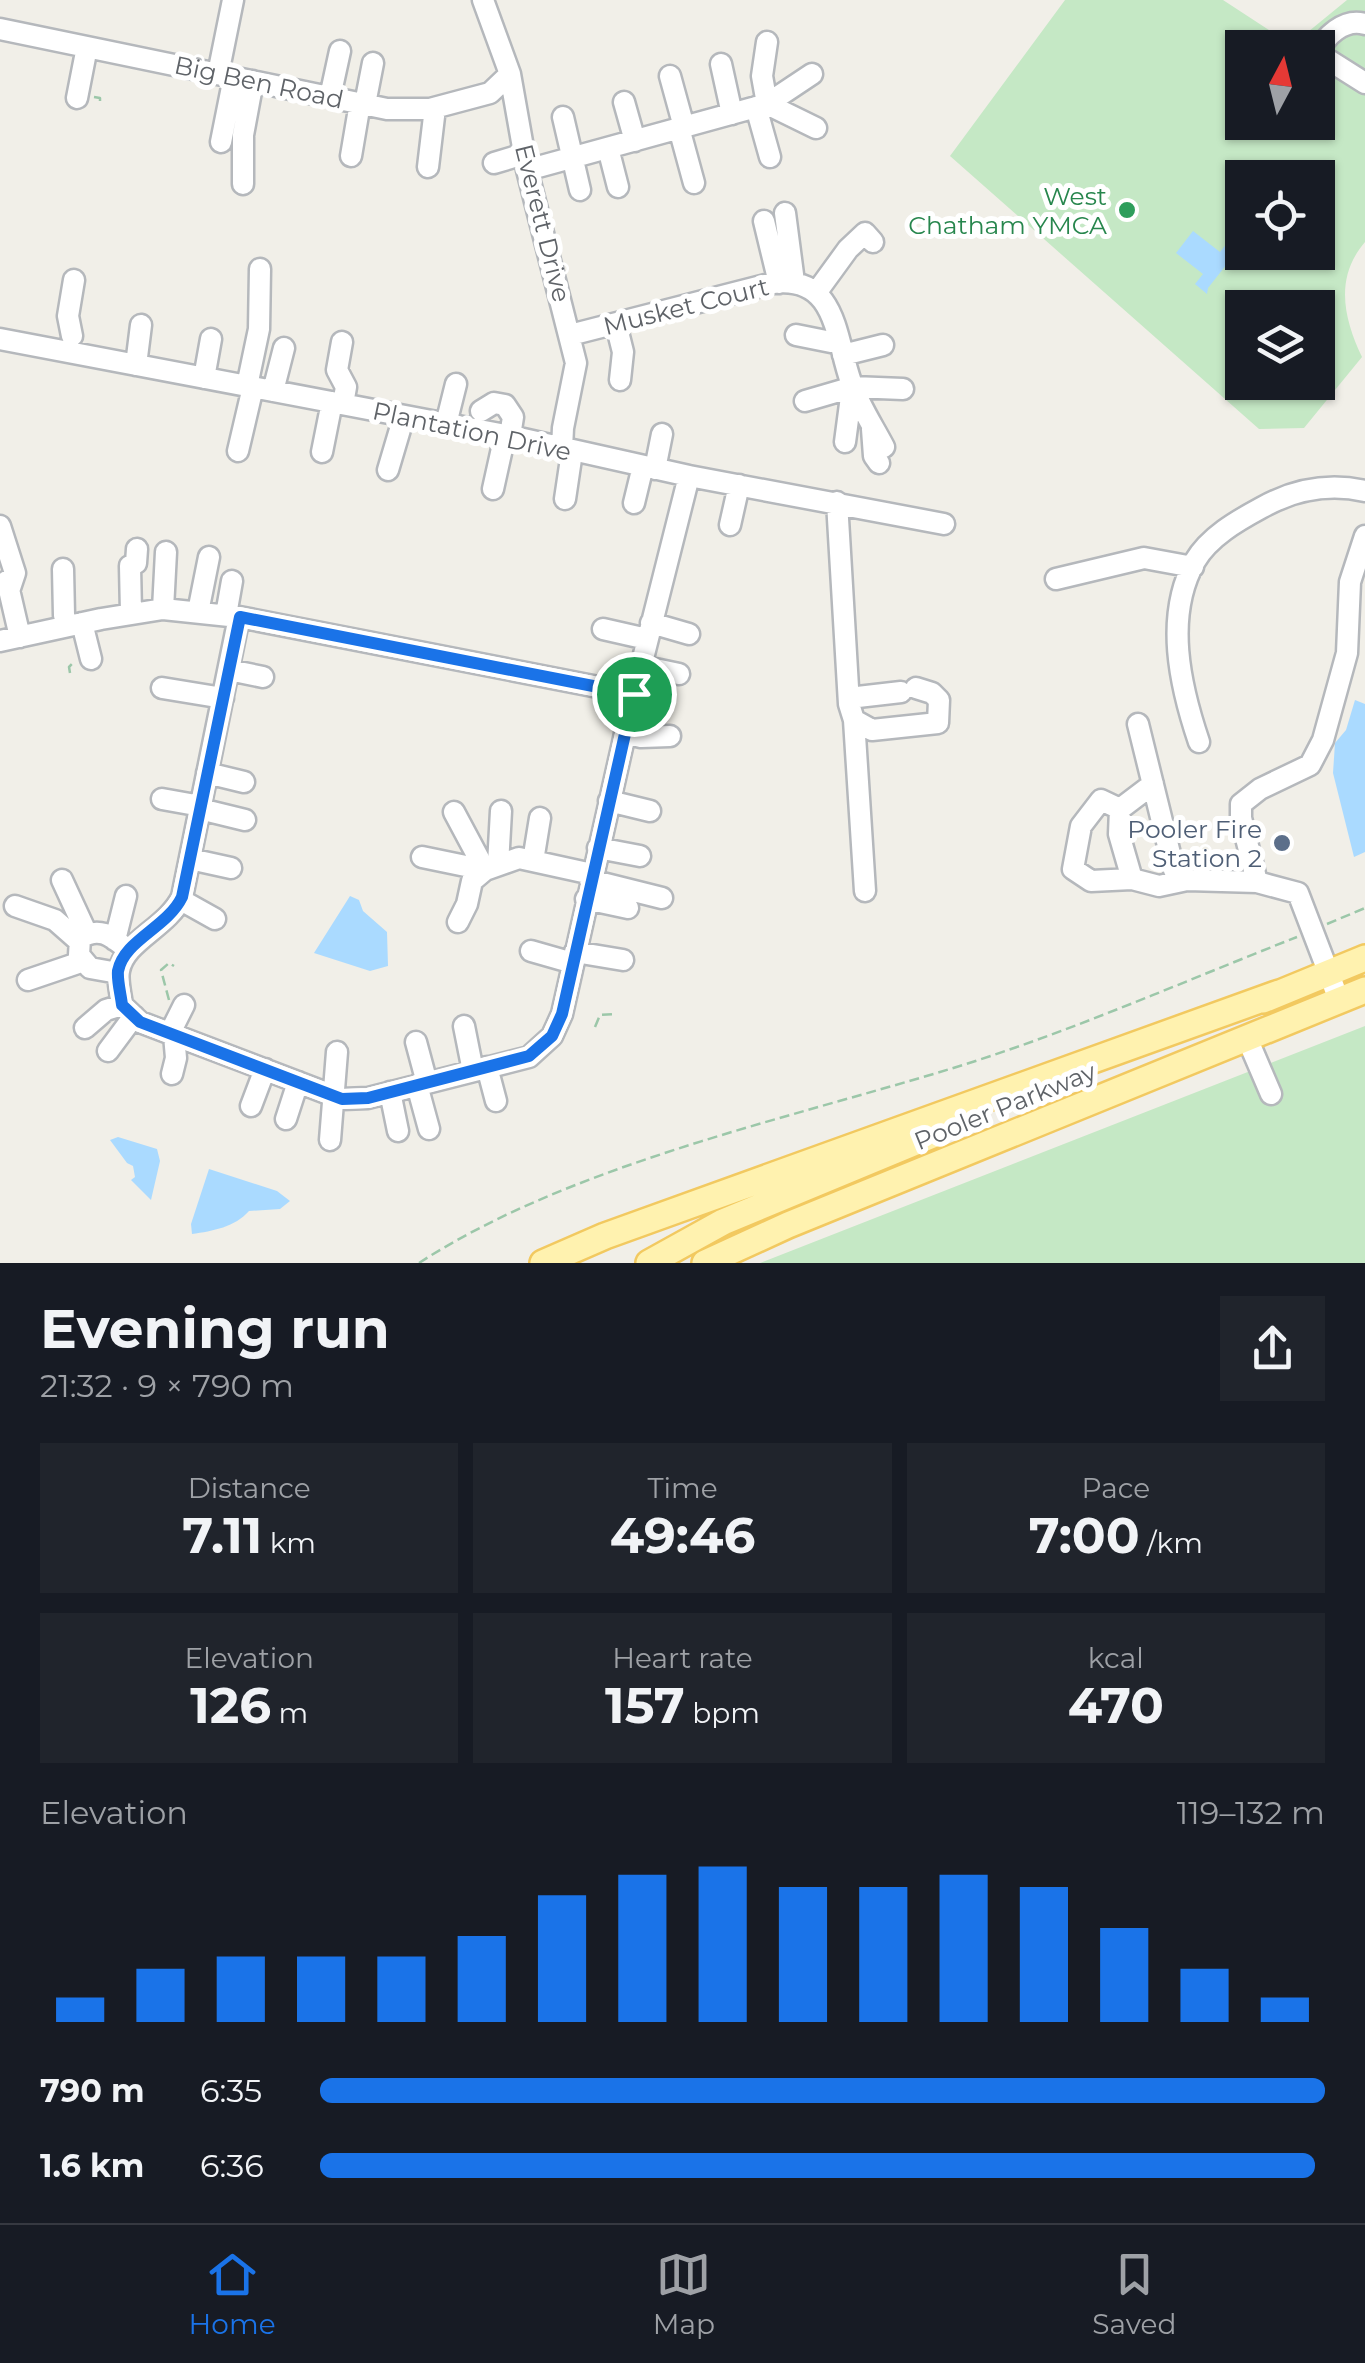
<!DOCTYPE html>
<meta charset="utf-8">
<style>
:root{--surface:#171b24;--page:#20242c;--text:#f1f3f6;--muted:#9ea1a6;--line:#363941;--accent:#1a73e8}
body{margin:0;font-family:Montserrat,sans-serif;background:var(--page);color:var(--text);height:100vh;display:flex;flex-direction:column;font-size:38px;white-space:nowrap}
*{box-sizing:border-box;margin:0}
p{font-size:32px;color:var(--muted)}
.icon{flex:none;width:55px;height:55px;fill:none;stroke:currentColor;stroke-width:2;stroke-linecap:round;stroke-linejoin:round}
.map{position:relative;height:1263px;overflow:hidden}
.details{display:flex;flex-direction:column;background:var(--surface);flex:1}
.details>*{flex:none}
.needle{width:65px;rotate:7deg}
.controls{position:absolute;left:1225px;top:30px;display:grid;gap:20px}
.controls a{display:grid;place-items:center;width:110px;height:110px;border-radius:0px;background:var(--surface);box-shadow:0 2px 8px #0004;font-size:50px}
.pin{position:absolute;display:grid;place-items:center;width:85px;height:85px;color:#fff;margin:-42px;border:5px solid #fff;border-radius:50%;box-shadow:0 2px 10px #0007}
.round{display:grid;place-items:center;flex:none;width:105px;height:105px;border-radius:0px;background:var(--page)}
.head{display:flex;align-items:center;justify-content:space-between;height:170px;padding:0 40px}
h1{font-size:55px;font-weight:700;line-height:75px}
.figures{display:grid;grid-template-columns:repeat(3,1fr);gap:15px;height:170px;padding:10px 40px}
.figures div{display:grid;align-content:center;border-radius:0px;background:var(--page);text-align:center}
.figures b{font-size:50px;font-weight:700}
.figures small{font-size:28px;font-weight:400}
.figures p{font-size:28px}
.chart{height:280px;padding:20px 40px}
.chart p{display:flex;justify-content:space-between}
.chart svg{width:100%;height:180px;margin-top:10px;stroke:var(--accent);stroke-width:6}
ul{padding:0 40px;list-style:none;font-size:32px}
li{display:grid;grid-template-columns:160px 120px 1fr;align-items:center;height:75px}
li i{height:25px;border-radius:12px;background:var(--accent)}
.tab-bar{display:flex;justify-content:space-around;align-items:center;height:140px;border-top:2px solid var(--line);background:var(--surface);font-size:28px;color:var(--muted)}
.tab-bar a{display:grid;justify-items:center;gap:5px}
.tab-bar .selected{color:var(--accent)}
.map>svg:first-child{display:block}
.green{fill:#c5e8c5;fill-rule:evenodd}
.water{fill:#aadaff}
.lines{fill:none;stroke-linecap:round;stroke-linejoin:round}
.minor-casing{stroke:#b5b8bc;stroke-width:25}
.major-casing{stroke:#f2c960;stroke-width:30}
.path{stroke:#9cc7a9;stroke-width:2.5;stroke-dasharray:10 5;stroke-linecap:butt}
.minor{stroke:#fff;stroke-width:20}
.major{stroke:#fff2af;stroke-width:25}
.route-casing{stroke:#fff;stroke-width:20}
.route{stroke:#1a73e8;stroke-width:12}
.leisure-dot{fill:#2e9e5b;stroke:#fff;stroke-width:4}
.service-dot{fill:#5c6f8a;stroke:#fff;stroke-width:4}
.labels{text-anchor:middle;dominant-baseline:central;stroke-width:10;stroke-linejoin:round;paint-order:stroke}
.street-label{font-size:25px;fill:#5f6368;stroke:#fff}
.leisure-label{font-size:25px;fill:#27864d;stroke:#fff;text-anchor:end}
.service-label{font-size:25px;fill:#4e5e75;stroke:#fff;text-anchor:end}
</style>
<div class="map">
<svg width="1365" height="1263" viewBox="0 0 1365 1263">
<rect width="100%" height="100%" fill="#f1efe8"/>
<path class="green" d="M 1065,0 L 1223,0 L 1292,45 L 1347,0 L 1365,0 L 1365,242 C 1334,278 1344,319 1362,357 L 1304,428 L 1259,429 L 950,156 ZM 1242,48 L 1318,48 L 1318,122 L 1242,122 ZM 1242,178 L 1318,178 L 1318,252 L 1242,252 ZM 1242,308 L 1318,308 L 1318,382 L 1242,382 Z
M 1365,1026 L 1365,1263 L 760,1263 Z"/>
<path class="water" d="M 1193,231 L 1220,252 L 1232,237 L 1242,245 L 1208,288 L 1207,294 L 1195,284 L 1203,274 L 1176,253 Z
M 1355,700 L 1365,704 L 1365,852 L 1354,857 L 1333,773 L 1335,743 L 1346,730 Z
M 350,896 L 359,900 L 363,911 L 387,932 L 388,966 L 370,971 L 314,953 Z
M 118,1137 L 157,1149 L 160,1161 L 151,1200 L 131,1180 L 135,1177 L 133,1166 L 127,1163 L 110,1140 Z
M 209,1169 L 277,1191 L 290,1201 L 280,1209 L 249,1211 C 235,1227 213,1231 192,1234 L 191,1224 Z"/>
<g class="lines">
<defs>
<path id="minor" d="M 483,0 L 510,74 L 527,170 L 576,363 L 563,428 L 562,449
M 0,29 L 387,109 L 430,109 L 490,93 L 510,74
M 767,42 L 762,76 L 767,104
M 1319,54 L 1365,83
M 1318,55 C 1323,36 1345,18 1365,24
M 721,64 L 732,114
M 218,74 L 233,0
M 670,76 L 684,127
M 330,97 L 340,51
M 77,98 L 87,47
M 624,102 L 635,141
M 365,104 L 373,63
M 767,104 L 816,128
M 756,107 L 770,157
M 563,117 L 580,190
M 679,128 L 694,183
M 221,142 L 234,77
M 608,148 L 618,187
M 351,156 L 360,103
M 494,163 L 524,154
M 428,167 L 435,108
M 527,170 L 767,104 L 812,74
M 243,184 L 243,135 L 253,81
M 785,213 L 794,282
M 764,221 L 779,283
M 816,293 L 848,249 L 865,233 L 873,242
M 616,324 L 623,352 L 620,380
M 570,335 L 773,283 C 837,275 835,337 851,382 C 859,405 873,426 884,447
M 796,335 L 831,342 L 839,340
M 72,336 L 68,316 L 74,280
M 0,339 L 510,436 L 689,476 L 944,524
M 342,342 L 337,370 L 346,387 L 343,404
M 843,355 L 883,345
M 136,365 L 141,325
M 204,378 L 211,339
M 247,386 L 259,329 L 260,269
M 273,391 L 284,348
M 805,401 L 853,387 L 903,389
M 481,411 L 494,403 L 505,405 L 513,417 L 510,436
M 446,424 L 456,384
M 872,429 L 874,456 L 879,463
M 845,442 L 852,389
M 238,451 L 253,387
M 322,452 L 332,402
M 655,469 L 662,434
M 388,470 L 404,416
M 493,489 L 505,435
M 565,499 L 572,452
M 837,502 L 849,704 L 854,720 L 872,730 L 938,723 L 939,700 L 932,693 L 916,688
M 634,503 L 643,466
M 730,525 L 739,485
M 0,526 L 15,573 L 9,591
M 63,569 L 64,615 L 67,626
M 1056,579 L 1144,558 L 1193,567
M 7,581 L 20,637
M 163,609 L 166,552
M 198,612 L 209,557
M 131,613 L 130,566 L 136,563 L 137,549
M 226,615 L 232,581
M 239,617 L 182,897 C 167,928 124,941 119,971 C 117,981 121,995 122,1005 L 140,1022 L 342,1099 L 368,1098 L 529,1057 L 552,1036 L 562,1014 L 634,694 L 689,476
M 82,623 L 91,659
M 651,623 L 689,634
M 603,629 L 647,639
M 0,641 L 101,619 L 163,609 L 239,617 L 634,694
M 641,666 L 679,674
M 229,670 L 263,677
M 162,688 L 223,698
M 849,698 L 901,692
M 854,720 L 865,891
M 1138,724 L 1174,870 L 1187,880 L 1257,882 L 1298,893 L 1339,1000
M 625,733 L 641,737 L 670,736
M 1199,742 C 1180,686 1164,616 1195,561 C 1209,537 1237,521 1261,508 C 1293,490 1329,483 1365,491
M 207,773 L 244,782
M 1153,784 L 1120,809 L 1119,834 L 1132,879 L 1159,886 L 1187,880
M 162,799 L 201,806
M 609,801 L 650,811
M 200,809 L 245,820
M 1120,809 L 1101,800 L 1081,826 L 1073,869 L 1091,881 L 1132,879
M 454,812 L 485,870
M 598,848 L 640,856
M 422,857 L 485,870
M 190,859 L 231,868
M 533,861 L 540,818
M 498,865 L 501,811
M 62,880 L 87,934
M 590,880 L 662,898
M 1257,882 L 1241,818 L 1241,804 L 1260,789 L 1310,765 L 1323,740 L 1347,653 L 1350,582 L 1365,536
M 586,899 L 628,908
M 181,900 L 215,919
M 15,906 L 55,920 L 80,942
M 458,922 L 467,904 L 472,881 L 485,870 L 519,858 L 592,874
M 115,940 L 126,896
M 531,951 L 573,963
M 575,952 L 623,960
M 118,973 L 90,968 L 79,955 L 80,938 C 100,926 111,936 127,949
M 28,980 L 84,961
M 464,1026 L 473,1071
M 85,1028 L 106,1010 L 122,1005
M 170,1033 L 184,1005
M 1247,1038 L 1271,1094
M 416,1042 L 427,1083
M 108,1051 L 134,1016
M 487,1067 L 496,1101
M 172,1074 L 176,1058 L 174,1035
M 417,1085 L 429,1129
M 390,1092 L 398,1131
M 251,1106 L 265,1069
M 286,1119 L 298,1082
M 330,1140 L 337,1052"/>
<path id="major" d="M 1263,1000 L 1365,958
M 543,1263 L 605,1236 L 1279,993
M 649,1263 L 723,1222 L 935,1134
M 705,1263 L 788,1225 L 1365,990"/>
</defs>
<use href="#minor" class="minor-casing"/>
<use href="#major" class="major-casing"/>
<path class="path" d="M 94,97 L 100,98 L 100,101
M 70,673 L 69,667 L 75,661
M 1327,924 L 1365,908
M 169,1000 L 161,970 L 169,963 L 174,966
M 595,1027 L 600,1015 L 615,1014
M 419,1263 C 569,1166 779,1121 950,1069 C 1068,1033 1182,982 1297,937"/>
<use href="#minor" class="minor"/>
<use href="#major" class="major"/>
</g>
<g class="lines">
<defs>
<path id="route" d="M 240,617 L 634,694 L 562,1014 L 552,1036 L 529,1056 L 368,1098 L 342,1099 L 140,1022 L 122,1005 C 121,995 117,981 118,971 C 124,940 167,928 182,897 Z"/>
</defs>
<use href="#route" class="route-casing"/>
<use href="#route" class="route"/>
</g>
<circle class="leisure-dot" cx="1127" cy="210" r="10"/>
<circle class="service-dot" cx="1282" cy="843" r="10"/>
<g class="labels">
<g class="street-label">
<text transform="translate(259 82) rotate(12)">Big Ben Road</text>
<text transform="translate(543 223) rotate(76)">Everett Drive</text>
<text transform="translate(686 306) rotate(-14)">Musket Court</text>
<text transform="translate(472 431) rotate(12)">Plantation Drive</text>
<text transform="translate(1005 1106) rotate(-22)">Pooler Parkway</text>
</g>
<g class="leisure-label">
<text x="1107" y="196">West<tspan x="1107" dy="29">Chatham YMCA</tspan></text>
</g>
<g class="service-label">
<text x="1262" y="829">Pooler Fire<tspan x="1262" dy="29">Station 2</tspan></text>
</g>
</g>
</svg>
<div class="controls">
<a><svg class="needle" viewBox="-14 -14 28 28"><path d="M0-13l5 13h-10z" fill="#e53935"/><path d="M0 13l5-13h-10z" fill="#9ea1a6"/></svg></a>
<a><svg class="icon" aria-label="locate" viewBox="0 0 24 24"><circle cx="12" cy="12" r="6"/><path d="M12 2v4M12 18v4M2 12h4M18 12h4"/></svg></a>
<a><svg class="icon" aria-label="layers" viewBox="0 0 24 24"><path d="M12 4l9 5-9 5-9-5zM3 14l9 5 9-5"/></svg></a>
</div>
<div class="pin" style="left:634px;top:694px;background:#1e9e55"><svg class="icon" aria-label="arrive" viewBox="0 0 24 24"><path d="M6 21V4h12l-3 4 3 4H6"/></svg></div>
</div>
<section class="details">
<div class="head"><div><h1>Evening run</h1><p>21:32 · 9 × 790 m</p></div><a class="round"><svg class="icon" aria-label="share" viewBox="0 0 24 24"><path d="M12 15V3M7 8l5-5 5 5M5 13v7h14v-7"/></svg></a></div>
<div class="figures">
<div><p>Distance</p><b>7.11<small> km</small></b></div>
<div><p>Time</p><b>49:46</b></div>
<div><p>Pace</p><b>7:00<small> /km</small></b></div>
</div>
<div class="figures">
<div><p>Elevation</p><b>126<small> m</small></b></div>
<div><p>Heart rate</p><b>157<small> bpm</small></b></div>
<div><p>kcal</p><b>470</b></div>
</div>
<div class="chart"><p><span>Elevation</span>119–132 m</p>
<svg viewBox="0 0 160 44" preserveAspectRatio="none"><path d="M5 44V38M15 44V31M25 44V28M35 44V28M45 44V28M55 44V23M65 44V13M75 44V8M85 44V6M95 44V11M105 44V11M115 44V8M125 44V11M135 44V21M145 44V31M155 44V38"/></svg>
</div>
<ul>
<li><b>790 m</b>6:35<i style="width:100%"></i></li>
<li><b>1.6 km</b>6:36<i style="width:99%"></i></li>
</ul>
</section>
<nav class="tab-bar">
<a class="selected"><svg class="icon" aria-label="home" viewBox="0 0 24 24"><path d="M3 11l9-7 9 7M6 9v11h12V9"/></svg>Home</a>
<a><svg class="icon" aria-label="map" viewBox="0 0 24 24"><path d="M3 6l6-2 6 2 6-2v14l-6 2-6-2-6 2zM9 4v14M15 6v14"/></svg>Map</a>
<a><svg class="icon" aria-label="saved" viewBox="0 0 24 24"><path d="M7 4h10v16l-5-4-5 4z"/></svg>Saved</a>
</nav>
